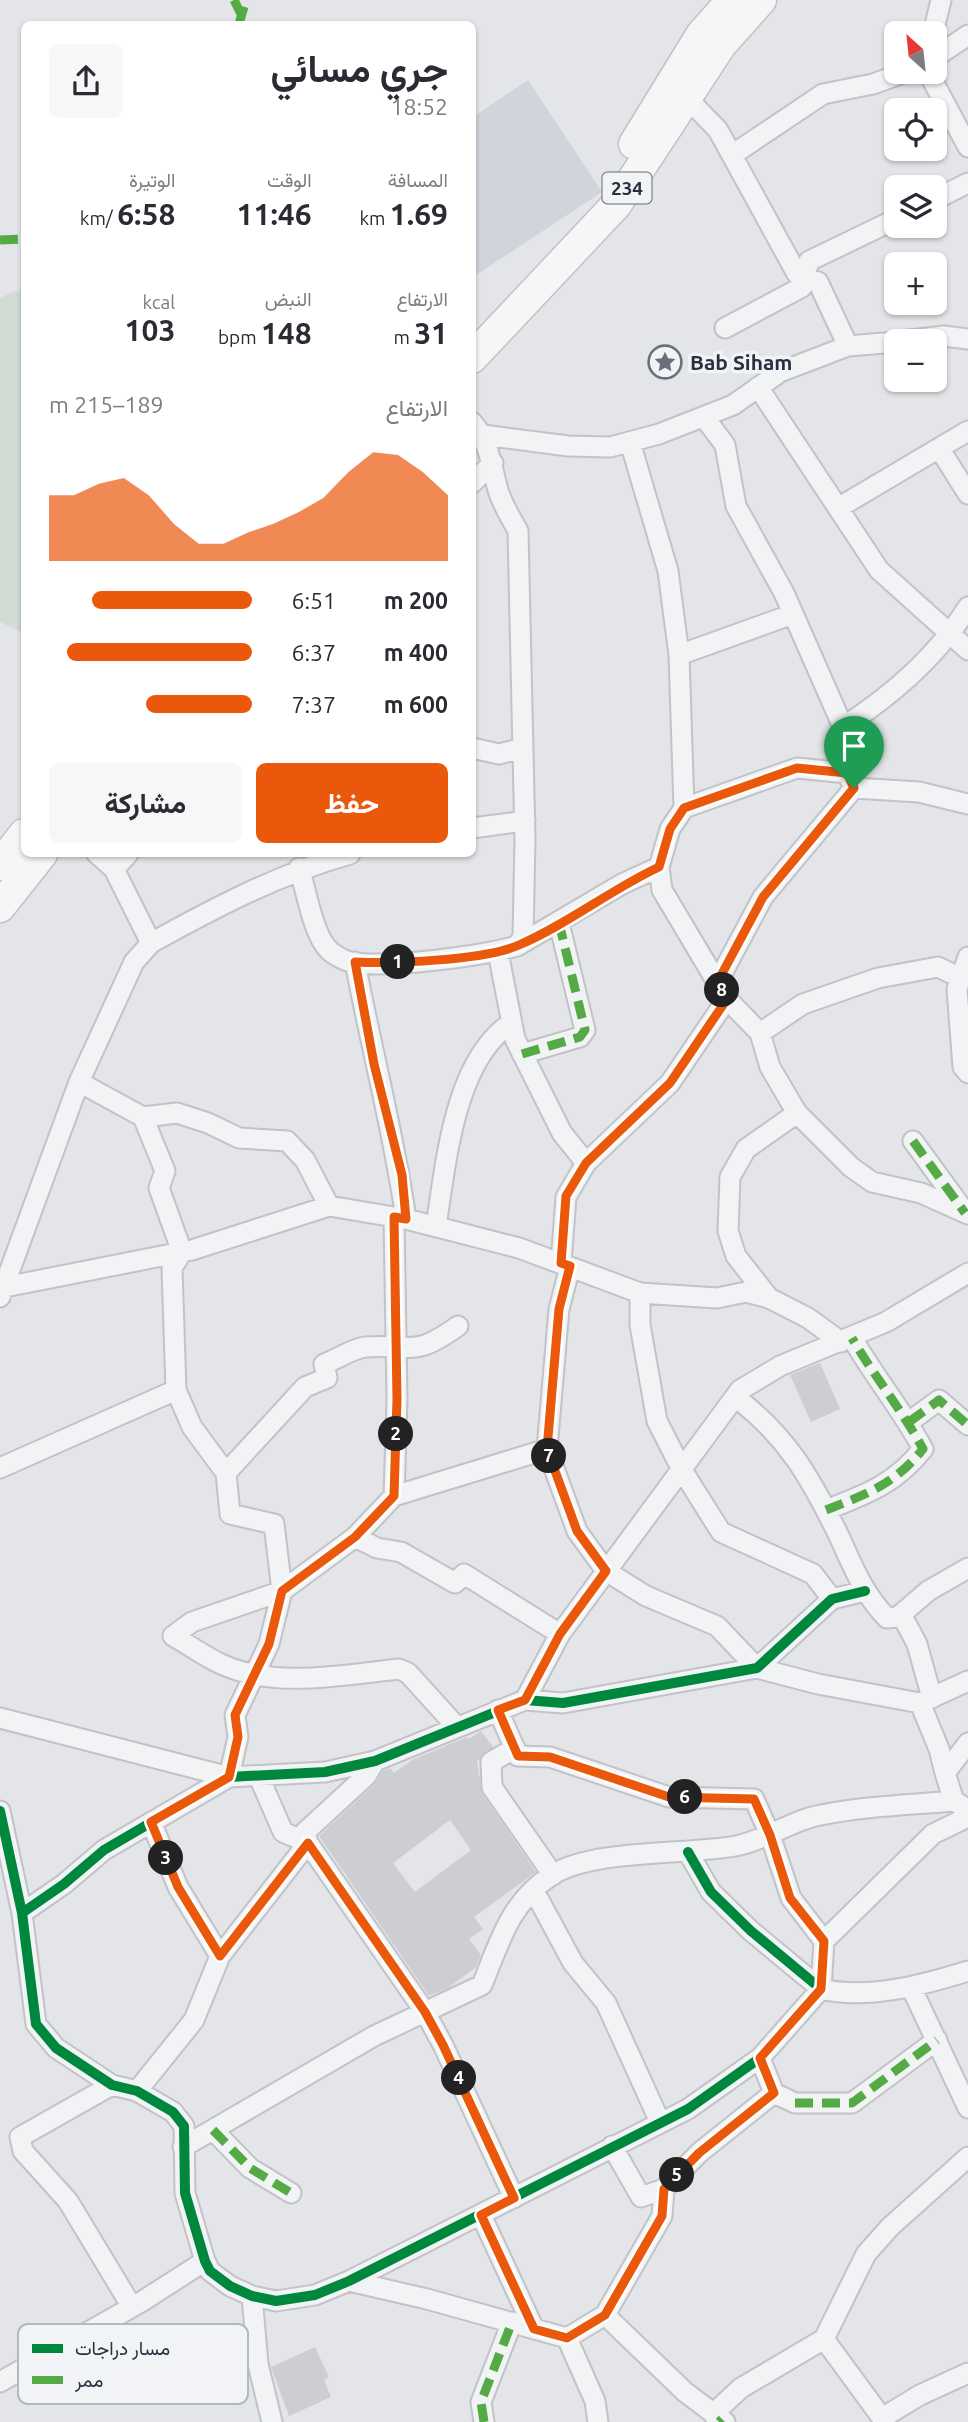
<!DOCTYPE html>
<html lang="ar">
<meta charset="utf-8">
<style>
:root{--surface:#fff;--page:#f7f7f7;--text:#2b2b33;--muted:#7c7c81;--accent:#ea580c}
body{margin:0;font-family:Ubuntu,Vazirmatn,sans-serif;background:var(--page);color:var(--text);direction:rtl;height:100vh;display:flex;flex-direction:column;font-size:26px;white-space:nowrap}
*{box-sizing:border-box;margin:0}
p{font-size:23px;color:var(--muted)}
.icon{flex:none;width:38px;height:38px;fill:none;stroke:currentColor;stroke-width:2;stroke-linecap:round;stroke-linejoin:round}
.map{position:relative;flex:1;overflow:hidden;direction:ltr}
.panel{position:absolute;left:21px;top:21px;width:455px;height:836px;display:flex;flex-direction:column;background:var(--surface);border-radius:10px;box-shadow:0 2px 5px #0004;direction:rtl}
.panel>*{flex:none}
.needle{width:46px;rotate:333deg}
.fabs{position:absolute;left:884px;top:21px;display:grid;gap:14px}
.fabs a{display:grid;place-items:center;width:63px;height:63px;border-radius:10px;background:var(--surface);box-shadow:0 2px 5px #0004;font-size:35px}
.pin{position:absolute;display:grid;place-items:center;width:60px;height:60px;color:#fff;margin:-72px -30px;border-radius:50% 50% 50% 0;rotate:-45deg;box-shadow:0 0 7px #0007}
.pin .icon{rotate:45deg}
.km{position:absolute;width:35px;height:35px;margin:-18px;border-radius:50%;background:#222;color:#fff;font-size:19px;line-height:35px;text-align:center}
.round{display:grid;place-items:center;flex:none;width:74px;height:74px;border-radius:10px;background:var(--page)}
.overview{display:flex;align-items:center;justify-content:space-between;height:119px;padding:0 28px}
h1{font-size:38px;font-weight:700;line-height:52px}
.metrics{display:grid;grid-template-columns:repeat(3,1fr);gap:10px;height:119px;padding:7px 28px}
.metrics div{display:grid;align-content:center}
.metrics b{font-size:30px;font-weight:700}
.metrics small{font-size:19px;font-weight:400}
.metrics p{font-size:19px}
.chart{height:196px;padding:14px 28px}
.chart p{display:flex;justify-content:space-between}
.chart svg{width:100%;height:126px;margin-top:7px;fill:var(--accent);opacity:.7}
.primary-button{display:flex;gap:14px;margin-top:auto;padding:14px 28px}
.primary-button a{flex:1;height:80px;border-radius:10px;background:var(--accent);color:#fff;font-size:28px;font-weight:700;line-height:80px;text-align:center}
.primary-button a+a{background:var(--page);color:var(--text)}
ul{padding:0 28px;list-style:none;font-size:23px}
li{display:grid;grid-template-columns:112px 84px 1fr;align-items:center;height:52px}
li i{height:18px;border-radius:9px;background:var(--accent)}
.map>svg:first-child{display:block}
.built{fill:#d2d4db}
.green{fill:#d2dbd4}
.building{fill:#cdced2;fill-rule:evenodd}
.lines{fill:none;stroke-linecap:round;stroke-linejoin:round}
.street-casing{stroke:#c1c3c6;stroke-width:23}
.primary-casing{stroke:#c0c2c6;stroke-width:33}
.street{stroke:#f2f3f5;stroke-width:19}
.primary{stroke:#f6f6f7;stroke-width:30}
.quiet{stroke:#54ab46;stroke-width:9;stroke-dasharray:18 9;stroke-linecap:butt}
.cycleway-casing{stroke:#f1f3f7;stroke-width:15}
.cycleway{stroke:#00873e;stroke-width:10}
.route-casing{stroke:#fff;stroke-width:14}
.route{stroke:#ea580c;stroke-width:9}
.labels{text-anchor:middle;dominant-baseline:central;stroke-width:7;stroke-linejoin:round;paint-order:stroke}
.shield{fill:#f1f3f7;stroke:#666a78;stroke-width:2}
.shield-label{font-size:19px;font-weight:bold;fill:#2b3041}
.poi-label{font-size:21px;font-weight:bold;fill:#2b3041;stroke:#f1f3f7;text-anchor:start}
.key{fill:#f1f3f7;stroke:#b6b8c0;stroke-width:2}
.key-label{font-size:19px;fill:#2b3041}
</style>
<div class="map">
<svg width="968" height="2422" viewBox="0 0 968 2422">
<rect width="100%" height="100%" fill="#e3e5e8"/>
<path class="built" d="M 528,80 L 602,192 L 473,277 L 473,117 Z"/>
<path class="green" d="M 15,291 L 24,292 L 24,633 L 0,622 L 0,298 Z"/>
<path class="building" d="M 820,1363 L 840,1409 L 811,1422 L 790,1375 Z
M 481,1731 L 493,1747 L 477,1761 L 482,1793 L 536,1872 L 474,1917 L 483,1929 L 469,1939 L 481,1955 L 476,1967 L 448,1988 L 429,1996 L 319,1836 L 374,1785 L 383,1771 L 390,1768 L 394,1773 L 414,1759 L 467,1737 L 469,1739 ZM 450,1820 L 471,1850 L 415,1892 L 393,1863 Z
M 315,2347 L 329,2377 L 324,2380 L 331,2397 L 289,2416 L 271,2367 Z"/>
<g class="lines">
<defs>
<path id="street" d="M 933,33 L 941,0
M 934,58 L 968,35
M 928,72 L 968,147
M 686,97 L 718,130 L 797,274 L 818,282 L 848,346
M 732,155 L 823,94 L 873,84 L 906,72
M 934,200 L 968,183
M 725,328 L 802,287 L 809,261 L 896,219
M 902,341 L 944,336 L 968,339
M 758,387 L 879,570 L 968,650
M 704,417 L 725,445 L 736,506 L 784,593 L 843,727 L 847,773 L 854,788 L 919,792 L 968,804
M 472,422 C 490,443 491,465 498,490 C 502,504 511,518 518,531 L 525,840 L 523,937 L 517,946
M 483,435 L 568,446 L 610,447 L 659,434 L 733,405 L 780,372 L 848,346 L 896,342
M 630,442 L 668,571 L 679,655 L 684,808 L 670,829 L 659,867 L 662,890 L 727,999 L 760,1033 L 770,1067 L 797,1113 L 851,1167 L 872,1182 L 921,1193 L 968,1214
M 939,448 L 968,494
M 472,483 L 493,463
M 838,508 L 968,431
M 679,655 L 793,614
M 843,727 C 891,696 938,655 968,607
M 472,748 L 499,754 L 523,748
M 684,808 L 797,768 L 847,773
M 472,828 L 525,821
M 299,868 C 306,889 313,934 328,949 C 332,954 345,961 351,962 C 386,969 482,956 517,946 L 622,884 L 659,867
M 114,869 L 128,854
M 151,943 C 216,907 279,874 350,854
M 498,952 L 515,1039 L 562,1133 L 586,1163
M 968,957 L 957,989 L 963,1067 L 968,1073
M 355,962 C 371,1048 394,1133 406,1219
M 717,983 L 763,897 L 854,788
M 760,1033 L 803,1004 L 878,978 L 938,967 L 961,978
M 522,1054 L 580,1037 L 585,1030 L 559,923
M 79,1082 L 143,1117 L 177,1113 L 208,1123 L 239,1138 L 287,1141 L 305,1160 L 329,1206
M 143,1117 L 165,1171 L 159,1188 L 182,1252 L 172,1268 L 176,1390 L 192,1427 L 226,1473 L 305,1387 L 327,1378 L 324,1364 C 337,1359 352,1349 365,1347 C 414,1344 413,1358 458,1326
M 913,1141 L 964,1211
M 436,1226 C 446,1163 454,1061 511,1023
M 561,1263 L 566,1197 L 586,1163 L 670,1083 L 727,999
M 570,1267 L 559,1309 L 547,1449 L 577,1531 L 606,1571 L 646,1596 L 717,1626 L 757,1668 L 818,1684 L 920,1703 L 968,1681
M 0,1288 L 192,1250 L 329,1206 L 406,1219 L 519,1248 L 640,1293 L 717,1298 L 746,1292 L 769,1298 L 808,1318 L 841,1342
M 640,1293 L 640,1325 L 657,1421 L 682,1470 L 721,1532 L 813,1574 L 832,1599
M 0,1297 L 79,1082 L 134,962 L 151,943 L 114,869 L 97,854
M 769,1298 L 736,1256 L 728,1231 L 730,1177 L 746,1149 L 797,1113
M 735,1397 C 787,1436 810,1477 838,1534 C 852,1564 863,1594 887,1618 L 898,1617 L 928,1591 L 968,1568
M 909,1422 L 939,1400 L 968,1425
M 0,1468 L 176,1390
M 394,1496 L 397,1399 L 394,1217
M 826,1510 C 867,1494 895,1484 923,1449 C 902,1410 874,1376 852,1338
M 355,1537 L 377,1548 L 401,1552 L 455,1583 L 464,1574 L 560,1634
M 901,1614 L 917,1644 L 932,1698
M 525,1700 L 560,1634 L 740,1390 L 780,1366 L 886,1322 L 968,1273
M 920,1703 L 939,1749 L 945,1773
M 498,1710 L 518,1756 L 550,1757 L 669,1797 L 754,1799 L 770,1835 L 791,1898 L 824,1941 L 821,1989 C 867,2000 923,1985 968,1971
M 0,1718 L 229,1777 L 238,1737 L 235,1715 L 269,1644 L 282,1591 L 274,1524 L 230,1514 L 226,1473
M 456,1726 L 408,1673 L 399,1669 C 342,1675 275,1689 221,1664 C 204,1656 189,1645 173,1636 L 192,1622 L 282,1591 L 355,1537 L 394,1496 L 547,1449
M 515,1748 L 491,1762 L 492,1787 L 553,1875
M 375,1761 L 366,1776 L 305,1832 L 308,1843 L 425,2012 L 443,2045 L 514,2198
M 259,1777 L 283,1832 L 308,1843
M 964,1807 L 954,1801 L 945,1773 L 968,1743
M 0,1811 L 22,1913 L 36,2024 L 56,2048 L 112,2085 L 137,2091 L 173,2112 L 184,2126 L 185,2193 L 205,2261 L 210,2271 L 230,2286 L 252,2296 L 276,2301 L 315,2295 L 349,2281 L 688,2109 L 760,2058 L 821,1989 L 751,1931 L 711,1892 L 688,1852
M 151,1822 L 178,1887 L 220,1956
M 530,1893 L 539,1900 L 573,1963 L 606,2003 L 660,2122
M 22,1913 L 64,1884 L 104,1850 L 229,1777 L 325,1772 L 375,1761 L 525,1700 L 563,1703 L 757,1668 L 832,1599 L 865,1591
M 824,1941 L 933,1834 L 968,1817
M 912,1989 L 968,2108
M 760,2058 L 774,2093
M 112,2085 L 20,2137 L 23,2151 L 68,2201 L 132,2307
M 137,2091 L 194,2020 L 220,1956 L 308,1843
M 213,2130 L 250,2168 L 291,2193
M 612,2146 L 641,2197 L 664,2189 L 699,2153 L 774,2093 L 795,2103 L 852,2103 L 937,2040
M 183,2147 L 374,2036 L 482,1985 C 500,1941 510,1902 552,1875 C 593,1849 686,1855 736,1846 C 766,1840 792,1820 821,1815 C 864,1806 910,1805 954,1801
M 481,2215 L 534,2329
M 349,2281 L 427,2299 L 567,2338 L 605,2315 L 662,2216 L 664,2189
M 252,2296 L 258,2364 L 272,2422
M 605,2315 L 685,2392 L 725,2422
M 567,2338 L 595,2401 L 598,2422
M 824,2339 L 882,2418 L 920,2395 L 968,2373
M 0,2382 L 141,2302 L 205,2261
M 713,2414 L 741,2388 L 824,2339 L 866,2254 L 890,2227 L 968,2157
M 484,2422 L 481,2402 L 512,2322"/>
<path id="primary" d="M 634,144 L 701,35 L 732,0
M 472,358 L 616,205 L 721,45 L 761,0
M 0,865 L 24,834
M 0,907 L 42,854"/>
</defs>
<use href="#street" class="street-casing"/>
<use href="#primary" class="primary-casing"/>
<use href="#street" class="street"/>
<use href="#primary" class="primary"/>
<path class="quiet" d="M 234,0 L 242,16
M 239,24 L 246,0
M 0,240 L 24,239
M 522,1054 L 580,1037 L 585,1030 L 559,923
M 913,1141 L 965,1213
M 909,1422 L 939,1400 L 968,1425
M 826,1510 C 867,1494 895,1484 923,1449 C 902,1410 874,1376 852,1338
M 795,2103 L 852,2103 L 937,2040
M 213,2130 L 250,2168 L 291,2193
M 481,2215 L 534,2329
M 484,2422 L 481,2402 L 512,2322
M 719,2422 L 722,2419"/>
<defs>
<path id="cycleway" d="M 0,1811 L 22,1913 L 36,2024 L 56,2048 L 112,2085 L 137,2091 L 173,2112 L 184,2126 L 185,2193 L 205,2261 L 210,2271 L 230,2286 L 252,2296 L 276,2301 L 315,2295 L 349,2281 L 688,2109 L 760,2058 L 821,1989 L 751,1931 L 711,1892 L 688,1852
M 22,1913 L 64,1884 L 104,1850 L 229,1777 L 325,1772 L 375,1761 L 525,1700 L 563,1703 L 757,1668 L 832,1599 L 865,1591"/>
</defs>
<use href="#cycleway" class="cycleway-casing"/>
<use href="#cycleway" class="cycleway"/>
</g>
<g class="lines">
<defs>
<path id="route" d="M 797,768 L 847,773 L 854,788 L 763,897 L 717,983 L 727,999 L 670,1083 L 586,1163 L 566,1196 L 561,1263 L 570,1266 L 559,1309 L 547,1449 L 577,1531 L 606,1571 L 560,1634 L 525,1700 L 498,1710 L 518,1756 L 550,1757 L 669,1797 L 754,1799 L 770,1835 L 790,1898 L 824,1941 L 821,1989 L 760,2058 L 774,2093 L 699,2153 L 664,2189 L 662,2216 L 605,2315 L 567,2338 L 534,2329 L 481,2215 L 514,2198 L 443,2045 L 425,2012 L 308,1843 L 220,1956 L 178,1887 L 151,1822 L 229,1777 L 238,1737 L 235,1715 L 269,1644 L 282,1591 L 355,1537 L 394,1496 L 397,1399 L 394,1217 L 406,1219 L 402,1175 L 374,1064 L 355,962 C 393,964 486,960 519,945 C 568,924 610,890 659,867 L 670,829 L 684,808 Z"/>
</defs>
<use href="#route" class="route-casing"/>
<use href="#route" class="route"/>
</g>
<defs>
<symbol id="sight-ring" viewBox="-11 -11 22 22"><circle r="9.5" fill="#f1f3f7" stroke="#6b6f7b" stroke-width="1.5"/><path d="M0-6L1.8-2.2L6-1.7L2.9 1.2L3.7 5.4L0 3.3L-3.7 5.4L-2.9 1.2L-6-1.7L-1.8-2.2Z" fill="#6b6f7b"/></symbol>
</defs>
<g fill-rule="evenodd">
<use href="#sight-ring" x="646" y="343" width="38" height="38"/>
</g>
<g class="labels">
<rect class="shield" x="602.5" y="172.5" width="49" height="31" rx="5"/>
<g class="shield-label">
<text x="627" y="188">234</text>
</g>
<g class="poi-label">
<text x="690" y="362">Bab Siham</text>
</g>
</g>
<rect x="18" y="2324" width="230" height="80" rx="10" class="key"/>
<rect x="32" y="2344" width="31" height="9" fill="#00873e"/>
<rect x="32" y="2376" width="31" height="8" fill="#54ab46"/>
<g class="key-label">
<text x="75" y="2355">مسار دراجات</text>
<text x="75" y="2387">ممر</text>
</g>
</svg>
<div class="fabs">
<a><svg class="needle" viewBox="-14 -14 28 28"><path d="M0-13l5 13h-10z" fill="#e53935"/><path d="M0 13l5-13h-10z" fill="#7c7c81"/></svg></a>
<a><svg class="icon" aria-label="locate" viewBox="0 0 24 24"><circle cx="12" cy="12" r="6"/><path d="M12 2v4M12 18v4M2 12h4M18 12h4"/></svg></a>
<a><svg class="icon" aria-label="layers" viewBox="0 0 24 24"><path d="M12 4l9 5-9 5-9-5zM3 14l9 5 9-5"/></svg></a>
<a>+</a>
<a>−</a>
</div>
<div class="pin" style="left:854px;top:788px;background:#1e9e55"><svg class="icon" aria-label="arrive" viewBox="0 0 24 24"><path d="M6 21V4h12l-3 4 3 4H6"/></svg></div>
<b class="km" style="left:398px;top:962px">1</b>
<b class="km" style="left:396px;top:1434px">2</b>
<b class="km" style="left:166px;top:1858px">3</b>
<b class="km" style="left:459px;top:2078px">4</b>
<b class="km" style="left:677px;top:2175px">5</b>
<b class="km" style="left:685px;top:1797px">6</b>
<b class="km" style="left:549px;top:1456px">7</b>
<b class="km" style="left:722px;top:990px">8</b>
<section class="panel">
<div class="overview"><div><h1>جري مسائي</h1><p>18:52</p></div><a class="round"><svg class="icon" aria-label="share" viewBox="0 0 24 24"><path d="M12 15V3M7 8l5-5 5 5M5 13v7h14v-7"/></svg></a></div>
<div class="metrics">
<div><p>المسافة</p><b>1.69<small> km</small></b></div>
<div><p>الوقت</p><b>11:46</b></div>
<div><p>الوتيرة</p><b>6:58<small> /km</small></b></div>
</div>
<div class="metrics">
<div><p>الارتفاع</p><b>31<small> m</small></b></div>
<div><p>النبض</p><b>148<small> bpm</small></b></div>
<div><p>kcal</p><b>103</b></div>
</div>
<div class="chart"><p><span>الارتفاع</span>189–215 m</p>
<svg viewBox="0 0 160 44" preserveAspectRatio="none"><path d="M0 44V21L10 21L20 17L30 15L40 21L50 31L60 38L70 38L80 34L90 31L100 27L110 22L120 13L130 6L140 7L150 13L160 21V44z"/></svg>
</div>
<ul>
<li><b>200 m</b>6:51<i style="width:79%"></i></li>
<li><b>400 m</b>6:37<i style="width:91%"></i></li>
<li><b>600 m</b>7:37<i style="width:52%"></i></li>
</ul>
<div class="primary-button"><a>حفظ</a><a>مشاركة</a></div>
</section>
</div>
